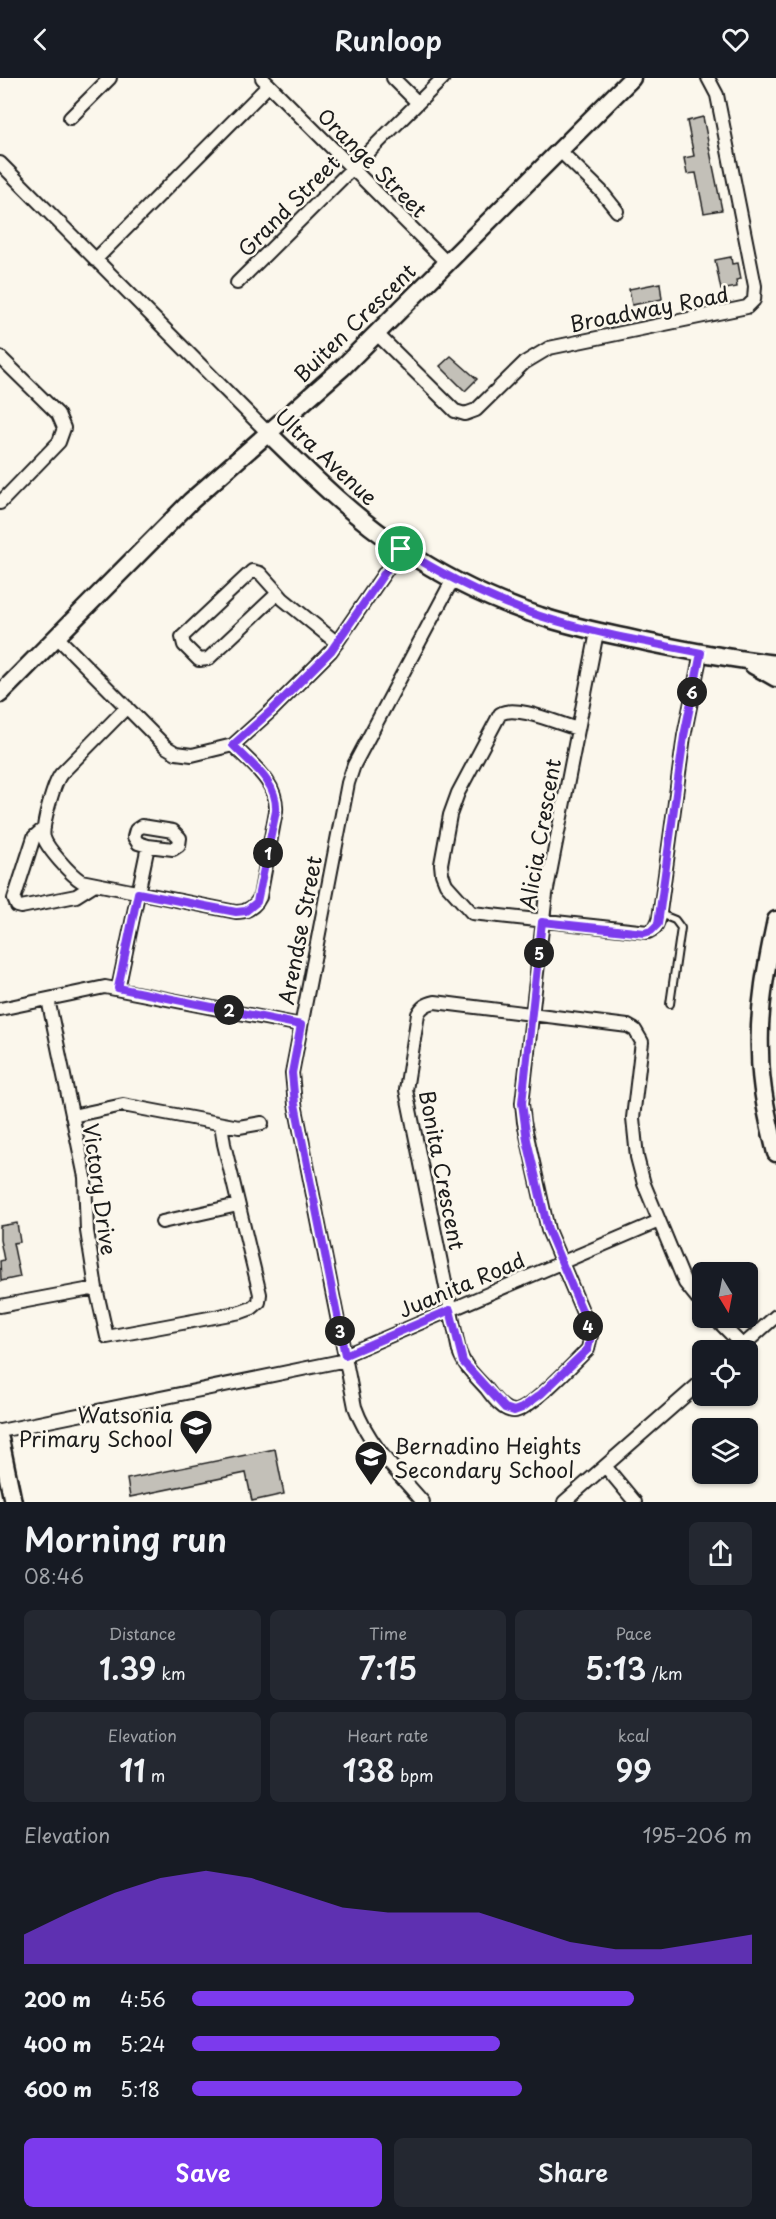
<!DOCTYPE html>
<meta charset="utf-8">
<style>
:root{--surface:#171b24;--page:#242831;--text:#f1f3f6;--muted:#9ea1a6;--accent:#7c3aed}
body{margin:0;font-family:"Playpen Sans",sans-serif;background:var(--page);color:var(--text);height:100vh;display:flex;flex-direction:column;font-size:22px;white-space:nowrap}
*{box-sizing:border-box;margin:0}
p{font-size:20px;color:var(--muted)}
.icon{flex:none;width:33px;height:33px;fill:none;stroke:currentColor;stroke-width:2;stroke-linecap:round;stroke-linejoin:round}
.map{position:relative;height:1424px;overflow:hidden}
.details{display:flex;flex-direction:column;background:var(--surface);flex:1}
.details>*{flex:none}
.needle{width:39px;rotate:170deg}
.controls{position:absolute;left:692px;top:1184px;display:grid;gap:12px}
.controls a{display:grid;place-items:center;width:66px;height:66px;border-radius:9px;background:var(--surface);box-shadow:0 2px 4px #0004;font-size:30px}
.pin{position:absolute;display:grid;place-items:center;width:51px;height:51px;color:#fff;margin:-26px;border:3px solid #fff;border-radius:50%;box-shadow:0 2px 6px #0007}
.km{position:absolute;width:30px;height:30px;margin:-15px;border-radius:50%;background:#222;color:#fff;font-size:16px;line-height:30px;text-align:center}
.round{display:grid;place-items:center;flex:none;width:63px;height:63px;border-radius:9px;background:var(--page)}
.summary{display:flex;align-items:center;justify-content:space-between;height:102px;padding:0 24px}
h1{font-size:33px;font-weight:600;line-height:45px}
.figures{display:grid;grid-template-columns:repeat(3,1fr);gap:9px;height:102px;padding:6px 24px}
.figures div{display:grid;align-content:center;border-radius:9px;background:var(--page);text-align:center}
.figures b{font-size:30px;font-weight:600}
.figures small{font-size:16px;font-weight:400}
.figures p{font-size:16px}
.chart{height:168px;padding:12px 24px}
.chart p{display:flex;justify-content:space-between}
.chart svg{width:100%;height:108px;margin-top:6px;fill:var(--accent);opacity:.7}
.primary-button{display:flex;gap:12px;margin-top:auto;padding:12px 24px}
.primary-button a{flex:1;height:69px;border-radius:9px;background:var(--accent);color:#fff;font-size:24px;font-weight:600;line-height:69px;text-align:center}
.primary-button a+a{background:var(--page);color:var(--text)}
ul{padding:0 24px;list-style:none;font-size:20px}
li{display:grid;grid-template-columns:96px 72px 1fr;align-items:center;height:45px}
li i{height:15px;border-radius:8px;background:var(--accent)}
header{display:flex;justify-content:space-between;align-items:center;height:78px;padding:0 24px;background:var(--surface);font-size:27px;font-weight:600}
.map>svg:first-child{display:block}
.building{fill:#c3c0b8;stroke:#1c1c1c;stroke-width:1.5}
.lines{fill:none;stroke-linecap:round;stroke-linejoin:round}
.lane-casing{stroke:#1c1c1c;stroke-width:10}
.street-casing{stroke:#1c1c1c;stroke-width:16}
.secondary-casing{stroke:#1c1c1c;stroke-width:21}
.lane{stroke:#fbf7ec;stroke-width:6}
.street{stroke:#fbf7ec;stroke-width:12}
.secondary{stroke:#fbf7ec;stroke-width:16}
.route-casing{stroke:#fff;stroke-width:12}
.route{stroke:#7c3aed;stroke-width:8}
.labels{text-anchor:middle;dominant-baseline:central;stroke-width:5;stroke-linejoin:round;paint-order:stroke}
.street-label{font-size:21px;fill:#1c1c1c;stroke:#fbf7ec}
.poi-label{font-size:21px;fill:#1c1c1c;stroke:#fbf7ec;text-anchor:end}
</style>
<header><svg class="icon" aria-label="back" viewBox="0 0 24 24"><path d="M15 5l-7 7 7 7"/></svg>Runloop<svg class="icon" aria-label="heart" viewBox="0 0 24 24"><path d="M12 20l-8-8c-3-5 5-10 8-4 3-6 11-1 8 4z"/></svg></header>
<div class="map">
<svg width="776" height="1424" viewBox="0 0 776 1424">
<rect width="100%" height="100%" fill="#fbf7ec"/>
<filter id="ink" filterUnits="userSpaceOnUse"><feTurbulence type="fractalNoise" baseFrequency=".0167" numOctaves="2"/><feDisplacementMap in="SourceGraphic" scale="12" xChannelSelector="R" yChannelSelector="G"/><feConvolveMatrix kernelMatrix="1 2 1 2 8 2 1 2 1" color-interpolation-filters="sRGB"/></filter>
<g filter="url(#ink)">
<path class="building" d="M 703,39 L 722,132 L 704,135 L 696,95 L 687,96 L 684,80 L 694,78 L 687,43 Z
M 731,179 L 732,186 L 738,185 L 741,201 L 736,202 L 737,209 L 721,212 L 715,182 Z
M 660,205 L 662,221 L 632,227 L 629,211 Z
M 451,278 L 477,301 L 465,313 L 440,288 Z
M 17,1145 L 20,1164 L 13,1165 L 20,1199 L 1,1203 L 0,1183 L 4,1182 L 0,1162 L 0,1148 Z
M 275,1371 L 284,1416 L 252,1423 L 246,1395 L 130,1419 L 127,1401 Z"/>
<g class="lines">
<defs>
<path id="lane" d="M 660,836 L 675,842 L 681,850 L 670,926"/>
<path id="street" d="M 262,0 L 447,185
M 393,0 L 418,25
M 70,40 L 110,0
M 559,72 L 601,113 L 617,133
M 0,85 L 268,355
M 95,182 L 269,7
M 237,205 L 443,0
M 376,255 L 455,333 L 465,336 L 476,332 L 524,285 L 549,270 L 747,229 L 754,222 L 755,208 L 717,17 L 708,0
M 0,279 L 58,336 L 64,350 L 59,364 L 0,425
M 252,493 L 260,495 L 278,515 L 208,581 L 199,582 L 184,567 L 182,559 Z
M 278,515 L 283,521 L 337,565
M 597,554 L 546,816 L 522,1025 L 524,1044 L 548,1152 L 589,1249 L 591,1257 L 588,1271 C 576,1283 529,1333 514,1333 C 502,1333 492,1318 486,1310 C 475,1298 464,1288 459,1273 L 406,1012 L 418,936 C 422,928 427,926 435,924 L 628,948 L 635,952 L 642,964 L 633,1040 L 637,1079 L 644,1106 L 685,1205 L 702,1226
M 56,558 L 166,669 L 176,675 L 192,677 L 233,667 L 273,631 L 331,573 L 401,471
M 127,629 L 61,696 C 54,705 41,749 44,760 C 47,770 71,797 81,803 L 236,834 C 247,834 255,829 260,819 L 276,733 C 278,704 251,686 233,667
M 578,651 C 559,646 516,626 500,636 L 458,715 L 450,737 L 441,786 L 442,796 L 446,806 L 472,835 L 648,854 L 655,850 L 659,841 L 684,658 L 701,575
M 44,750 L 34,759 L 14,821 L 17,828 L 21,829 L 76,818 L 95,806
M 118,911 L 148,768 L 173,771 L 179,767 L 180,760 L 173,753 L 142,748 L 136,752 L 134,759 L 138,765 L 148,768
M 48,921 L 85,1099 L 87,1153 L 96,1210 L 107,1259 L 241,1234 L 252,1230 L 259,1224 L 260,1216 L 224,1066 L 221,1046
M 0,931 L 105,909 L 301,947
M 72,1038 L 123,1027 L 239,1049 L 262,1045
M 162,1144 L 238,1127
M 0,1228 L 96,1210
M 714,1239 L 743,1268
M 738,1272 L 776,1238
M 345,1277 L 659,1143
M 0,1353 L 346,1282
M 605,1388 L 635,1424
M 423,1424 C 398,1395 368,1366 355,1329 L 295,1026 L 292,995 L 348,705 L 354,687 L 453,501
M 564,1424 L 702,1303"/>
<path id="secondary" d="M 268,355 C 310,396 353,439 402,471 C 444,499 492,523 540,538 C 575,550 611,556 646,564 C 689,573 732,581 776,586
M 753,587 L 776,600
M 0,616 L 191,423 L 342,290 L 632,0
M 776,842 C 767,885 758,929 760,974 C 760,1008 768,1042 776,1075
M 0,1361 L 13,1424"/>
</defs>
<use href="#lane" class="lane-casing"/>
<use href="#street" class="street-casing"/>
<use href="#secondary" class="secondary-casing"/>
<use href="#lane" class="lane"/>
<use href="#street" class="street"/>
<use href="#secondary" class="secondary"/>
</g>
</g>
<g class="lines" filter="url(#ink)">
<defs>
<path id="route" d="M 401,471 C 445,498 491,522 540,538 C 592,555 647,564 701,575 L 684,658 L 658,846 L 651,853 L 644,855 L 542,844 L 522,1025 L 527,1062 L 548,1152 L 589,1249 L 591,1257 L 588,1271 L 541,1316 L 522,1330 L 514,1333 L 505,1330 L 463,1284 L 450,1232 L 345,1277 L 295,1026 L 292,995 L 301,947 L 118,910 L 138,815 L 236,834 L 246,833 L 257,824 L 276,733 C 278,704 251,686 233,667 L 273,631 L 331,573 Z"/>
</defs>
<use href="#route" class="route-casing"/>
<use href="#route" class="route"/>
</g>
<defs>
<symbol id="school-pin" viewBox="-11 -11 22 30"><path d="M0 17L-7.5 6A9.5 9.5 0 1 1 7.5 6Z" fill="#1c1c1c" stroke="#fbf7ec"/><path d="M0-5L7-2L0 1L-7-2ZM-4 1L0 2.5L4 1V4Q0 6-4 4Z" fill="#fff"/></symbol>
</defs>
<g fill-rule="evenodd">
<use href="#school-pin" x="177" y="1329" width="38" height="52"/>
<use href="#school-pin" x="352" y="1360" width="38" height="52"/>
</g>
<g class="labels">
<g class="street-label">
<text transform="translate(373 84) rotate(45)">Orange Street</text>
<text transform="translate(288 127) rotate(-45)">Grand Street</text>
<text transform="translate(649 230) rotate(-11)">Broadway Road</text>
<text transform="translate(354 244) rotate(-44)">Buiten Crescent</text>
<text transform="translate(327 378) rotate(43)">Ultra Avenue</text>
<text transform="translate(539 756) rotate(-80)">Alicia Crescent</text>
<text transform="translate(299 852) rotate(-79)">Arendse Street</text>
<text transform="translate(443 1092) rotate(79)">Bonita Crescent</text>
<text transform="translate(101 1111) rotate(82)">Victory Drive</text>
<text transform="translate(461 1206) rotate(-23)">Juanita Road</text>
</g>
<g class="poi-label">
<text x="173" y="1336">Watsonia<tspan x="173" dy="24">Primary School</tspan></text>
<text x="394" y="1367" text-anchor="start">Bernadino Heights<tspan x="394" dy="24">Secondary School</tspan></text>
</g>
</g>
</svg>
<div class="controls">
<a><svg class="needle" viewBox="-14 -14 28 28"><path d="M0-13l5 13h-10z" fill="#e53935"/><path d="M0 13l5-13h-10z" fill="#9ea1a6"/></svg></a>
<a><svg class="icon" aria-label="locate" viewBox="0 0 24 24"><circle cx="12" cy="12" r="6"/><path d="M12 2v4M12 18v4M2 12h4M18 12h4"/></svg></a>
<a><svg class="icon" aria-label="layers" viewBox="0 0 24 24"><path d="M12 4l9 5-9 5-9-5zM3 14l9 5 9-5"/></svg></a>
</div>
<div class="pin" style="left:401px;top:471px;background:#1e9e55"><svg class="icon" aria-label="arrive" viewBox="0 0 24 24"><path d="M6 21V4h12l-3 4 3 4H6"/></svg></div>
<b class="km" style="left:268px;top:775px">1</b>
<b class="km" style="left:229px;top:932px">2</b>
<b class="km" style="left:340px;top:1253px">3</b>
<b class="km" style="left:588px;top:1248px">4</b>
<b class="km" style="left:539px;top:875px">5</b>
<b class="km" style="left:692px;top:614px">6</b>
</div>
<section class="details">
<div class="summary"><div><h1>Morning run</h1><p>08:46</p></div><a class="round"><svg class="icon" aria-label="share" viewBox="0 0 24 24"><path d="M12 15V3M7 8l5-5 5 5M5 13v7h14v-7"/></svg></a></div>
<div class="figures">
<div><p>Distance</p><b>1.39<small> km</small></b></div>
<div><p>Time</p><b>7:15</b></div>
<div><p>Pace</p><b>5:13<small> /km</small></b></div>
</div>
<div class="figures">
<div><p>Elevation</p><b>11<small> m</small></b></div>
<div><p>Heart rate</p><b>138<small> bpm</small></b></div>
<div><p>kcal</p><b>99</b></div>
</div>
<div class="chart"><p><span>Elevation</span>195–206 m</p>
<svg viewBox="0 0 160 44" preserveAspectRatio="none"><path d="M0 44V32L10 23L20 15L30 9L40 6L50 9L60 15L70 21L80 23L90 23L100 23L110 29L120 35L130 38L140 38L150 35L160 32V44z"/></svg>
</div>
<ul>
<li><b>200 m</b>4:56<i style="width:79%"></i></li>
<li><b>400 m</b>5:24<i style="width:55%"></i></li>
<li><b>600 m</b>5:18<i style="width:59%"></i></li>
</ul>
<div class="primary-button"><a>Save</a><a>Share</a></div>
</section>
